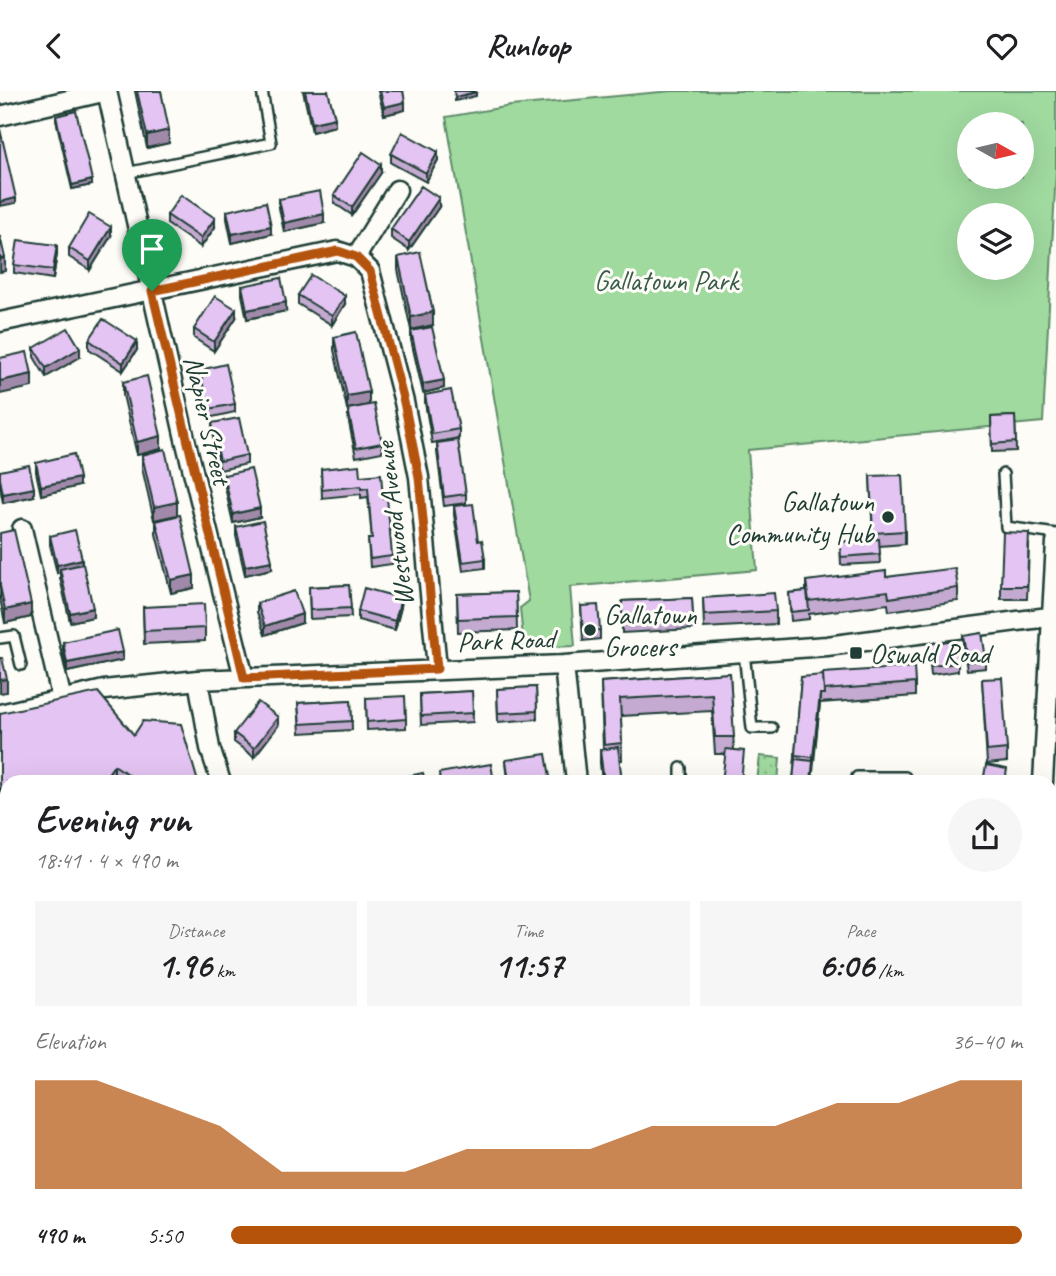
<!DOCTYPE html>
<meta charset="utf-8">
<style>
:root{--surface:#fff;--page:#f6f6f6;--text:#202124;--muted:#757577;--accent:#b45309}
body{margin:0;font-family:Caveat,sans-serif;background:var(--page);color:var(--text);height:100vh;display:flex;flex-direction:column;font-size:26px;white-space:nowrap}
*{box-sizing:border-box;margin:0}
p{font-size:23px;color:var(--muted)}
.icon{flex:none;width:38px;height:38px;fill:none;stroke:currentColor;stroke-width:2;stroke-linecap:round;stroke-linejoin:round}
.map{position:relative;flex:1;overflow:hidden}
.sheet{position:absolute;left:0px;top:684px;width:1057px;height:502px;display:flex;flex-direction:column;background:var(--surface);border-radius:21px 21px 0 0;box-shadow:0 7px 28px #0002}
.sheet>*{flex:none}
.needle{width:46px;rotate:98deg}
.controls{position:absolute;left:957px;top:21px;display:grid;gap:14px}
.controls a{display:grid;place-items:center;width:77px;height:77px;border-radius:50%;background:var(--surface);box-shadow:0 7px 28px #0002;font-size:35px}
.pin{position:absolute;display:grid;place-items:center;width:60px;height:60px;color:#fff;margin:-72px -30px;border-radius:50% 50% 50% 0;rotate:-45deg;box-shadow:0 0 7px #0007}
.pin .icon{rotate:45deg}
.round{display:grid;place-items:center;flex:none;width:74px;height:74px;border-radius:37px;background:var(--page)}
.summary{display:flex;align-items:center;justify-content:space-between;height:119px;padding:0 35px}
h1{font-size:38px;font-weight:800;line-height:52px}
.stats{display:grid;grid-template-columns:repeat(3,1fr);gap:10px;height:119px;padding:7px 35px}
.stats div{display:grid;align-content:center;border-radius:0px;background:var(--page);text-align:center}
.stats b{font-size:35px;font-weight:800}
.stats small{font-size:19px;font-weight:400}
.stats p{font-size:19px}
.chart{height:196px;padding:14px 35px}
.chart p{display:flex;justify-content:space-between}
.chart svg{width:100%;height:126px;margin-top:7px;fill:var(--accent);opacity:.7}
ul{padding:0 35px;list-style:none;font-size:23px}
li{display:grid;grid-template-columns:112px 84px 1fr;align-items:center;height:52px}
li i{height:18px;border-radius:9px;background:var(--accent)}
header{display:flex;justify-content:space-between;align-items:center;height:91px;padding:0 35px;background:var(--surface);font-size:32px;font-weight:800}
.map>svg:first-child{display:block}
.built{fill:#f6ebf6}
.grass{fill:url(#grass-dots);stroke:#608c6a;stroke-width:2}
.green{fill:#a0da9f;stroke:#608c6a;stroke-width:2;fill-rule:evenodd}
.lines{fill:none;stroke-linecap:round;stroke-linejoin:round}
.lane-casing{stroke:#1f3d34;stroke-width:14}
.street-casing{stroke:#1f3d34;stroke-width:23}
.primary-casing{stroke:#1f3d34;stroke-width:33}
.lane{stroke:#fdfcf7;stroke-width:9}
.street{stroke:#fdfcf7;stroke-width:18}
.primary{stroke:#fddcac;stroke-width:28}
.wall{fill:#c4a9d0;stroke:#1f3d34;stroke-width:2}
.shaded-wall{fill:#a089a9;stroke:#1f3d34;stroke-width:2}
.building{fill:#e4c4f2;stroke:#1f3d34;stroke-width:2}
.route-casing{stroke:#fff;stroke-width:14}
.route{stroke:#b45309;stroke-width:9}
.poi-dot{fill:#1f3d34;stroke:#fdfcf7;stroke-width:2.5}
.labels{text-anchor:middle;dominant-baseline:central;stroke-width:6;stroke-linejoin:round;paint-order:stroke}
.park-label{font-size:28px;fill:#395c49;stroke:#fdfcf7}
.street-label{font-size:28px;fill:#1f3d34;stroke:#fdfcf7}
.poi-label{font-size:28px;fill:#1f3d34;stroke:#fdfcf7;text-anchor:start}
</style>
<header><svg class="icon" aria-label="back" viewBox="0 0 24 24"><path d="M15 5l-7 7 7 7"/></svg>Runloop<svg class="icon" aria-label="heart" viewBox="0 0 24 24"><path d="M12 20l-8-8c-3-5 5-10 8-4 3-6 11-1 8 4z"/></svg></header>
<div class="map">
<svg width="1056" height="1185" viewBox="0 0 1056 1185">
<defs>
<pattern id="grass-dots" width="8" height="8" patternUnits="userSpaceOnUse" patternTransform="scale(1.75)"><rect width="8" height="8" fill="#a0da9f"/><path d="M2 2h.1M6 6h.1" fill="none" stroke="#89bc8a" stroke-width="1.8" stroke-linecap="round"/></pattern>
</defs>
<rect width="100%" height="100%" fill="#fdfcf7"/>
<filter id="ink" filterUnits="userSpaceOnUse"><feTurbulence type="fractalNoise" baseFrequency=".0143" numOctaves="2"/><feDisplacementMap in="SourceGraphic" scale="14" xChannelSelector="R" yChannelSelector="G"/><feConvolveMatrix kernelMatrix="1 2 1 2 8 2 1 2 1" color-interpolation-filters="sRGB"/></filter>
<g filter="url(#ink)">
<path class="built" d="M 108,1180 L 227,1180 L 228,1185 L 110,1185 Z"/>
<path class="grass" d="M 760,665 L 780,667 L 778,691 L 757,691 Z
M 0,911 L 7,916 L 7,1090 L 0,1098 Z"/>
<path class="green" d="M 671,0 L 1056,0 L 1056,80 L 1043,331 L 748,359 L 757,479 L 570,496 L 575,555 L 524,557 L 520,517 L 529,510 L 446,26 L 511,15 ZM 970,33 L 1022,33 L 1022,86 L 970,86 ZM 970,124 L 1022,124 L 1022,177 L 970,177 Z"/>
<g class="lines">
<defs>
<path id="lane" d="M 126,82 L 271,52 L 262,0
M 1003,383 L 1006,436 L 1056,443
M 0,547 L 14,545 L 21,574
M 744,561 L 752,637 L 772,637
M 681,677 L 681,691
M 857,691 L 857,686 L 905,686
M 0,763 L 7,768
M 344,1180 L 344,1185
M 410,1180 L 412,1185"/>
<path id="street" d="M 107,0 L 185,348 L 244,587
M 0,25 L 107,0
M 356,166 L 397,99
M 0,231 L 337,160 L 356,166 L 370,180 L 404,311 L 419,386 L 437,577
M 22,438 L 62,609
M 564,574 L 576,691
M 198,589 L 210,657 L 221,691
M 0,623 L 104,599 L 198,589 L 564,574 L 827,555 L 1056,525
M 1043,691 L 1056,451
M 1050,909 L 1056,909
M 0,1147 L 7,1164
M 13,1180 L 15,1185
M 730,1180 L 731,1185
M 966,1185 L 966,1180"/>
<path id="primary" d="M 0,888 L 7,892
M 251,1180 L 253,1185"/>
</defs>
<use href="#lane" class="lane-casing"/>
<use href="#street" class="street-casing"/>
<use href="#primary" class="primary-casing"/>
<use href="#lane" class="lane"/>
<use href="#street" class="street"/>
<use href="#primary" class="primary"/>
</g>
<path class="wall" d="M 135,0 L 161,0 L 169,52 L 147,57 Z
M 303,0 L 328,0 L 335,35 L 312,41 Z
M 378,0 L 403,0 L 405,19 L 384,24 Z
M 56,25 L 92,94 L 72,98 L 56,29 Z
M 391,63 L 438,69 L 426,91 L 391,72 Z
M 381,82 L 352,124 L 334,112 L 334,104 Z
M 279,108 L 324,132 L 284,141 L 279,117 Z
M 439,116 L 409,159 L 391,147 L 391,138 Z
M 227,120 L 271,143 L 232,152 L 227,128 Z
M 167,124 L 215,136 L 201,156 L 167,133 Z
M 111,145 L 90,179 L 69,166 L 69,157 Z
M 57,163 L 53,188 L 14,182 L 14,174 Z
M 398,166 L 433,234 L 411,239 L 398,179 Z
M 242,195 L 286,220 L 247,228 L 242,204 Z
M 298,204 L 345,213 L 332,234 L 298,213 Z
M 236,227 L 214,260 L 194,247 L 194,238 Z
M 411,240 L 444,297 L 423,302 L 411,249 Z
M 334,246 L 369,314 L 382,352 L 382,361 L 356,366 L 348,327 L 348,318 L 347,318 L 334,259 Z
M 89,249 L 137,259 L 123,280 L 89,258 Z
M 34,257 L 80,266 L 46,286 L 34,266 Z
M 200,279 L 235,313 L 235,321 L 208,327 L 200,287 Z
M 123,291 L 161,358 L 137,364 L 123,304 Z
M 425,304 L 459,338 L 459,347 L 432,352 L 425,312 Z
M 1015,325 L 1016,360 L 992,361 L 991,326 Z
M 212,332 L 247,364 L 247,373 L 220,379 L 212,341 Z
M 437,352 L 466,403 L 466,412 L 444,415 L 437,361 Z
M 142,364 L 177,424 L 154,429 L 142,377 Z
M 36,372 L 79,395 L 41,404 L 36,381 Z
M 321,378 L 360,385 L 383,407 L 392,465 L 392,473 L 370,476 L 368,448 L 372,448 L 368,406 L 361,407 L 361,403 L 322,407 Z
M 0,380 L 34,405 L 3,412 L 0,397 Z
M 224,384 L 260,426 L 233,432 L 224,392 Z
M 870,385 L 905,440 L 905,453 L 879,455 L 880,472 L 841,474 L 840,451 L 873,448 Z
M 454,415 L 478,450 L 485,468 L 485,477 L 463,480 L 454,424 Z
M 156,430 L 194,497 L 171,502 L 156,443 Z
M 236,436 L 272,478 L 245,484 L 236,445 Z
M 0,442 L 31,526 L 5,532 L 0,508 Z
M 50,445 L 82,473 L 93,526 L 70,531 L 60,487 L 60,481 L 57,482 L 50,454 Z
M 1029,455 L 1027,508 L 1001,508 L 1001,495 Z
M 886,486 L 958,497 L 958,510 L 889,520 L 888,513 L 809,523 L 809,528 L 791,530 L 789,502 L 806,500 L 806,490 Z
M 349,494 L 351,526 L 310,528 L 309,496 Z
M 516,501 L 517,539 L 458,541 L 457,503 Z
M 692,507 L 693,538 L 622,542 L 622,510 Z
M 703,507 L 776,520 L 776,533 L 704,537 Z
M 257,512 L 302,532 L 265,544 L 257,521 Z
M 581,515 L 600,539 L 600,548 L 583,550 Z
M 143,516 L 205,537 L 205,550 L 144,553 Z
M 401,516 L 395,539 L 358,529 L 358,520 Z
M 963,545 L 986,568 L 986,577 L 967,579 L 963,554 Z
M 63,551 L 123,569 L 67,581 L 63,559 Z
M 928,553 L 958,572 L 958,580 L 931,584 Z
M 730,582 L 734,659 L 725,663 L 715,663 L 712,620 L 621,625 L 622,669 L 619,669 L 622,691 L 602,691 L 600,672 L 600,659 L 603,658 L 601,591 Z
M 801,586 L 915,592 L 915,605 L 820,612 L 812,691 L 793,691 Z
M 982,588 L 1007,658 L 1007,671 L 987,673 Z
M 536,596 L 537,628 L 498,631 L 497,598 Z
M 472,600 L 473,631 L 421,634 L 420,603 Z
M 366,607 L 406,628 L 406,637 L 367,639 Z
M 351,609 L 352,639 L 300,642 L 298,612 Z
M 0,622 L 134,644 L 198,691 L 7,691 L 7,746 L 0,741 Z
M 278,635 L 254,666 L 234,651 L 234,642 Z
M 506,669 L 550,686 L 550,691 L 508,691 Z
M 0,773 L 7,778 L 7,851 L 0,846 Z
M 1050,805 L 1056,806 L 1056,898 L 1050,898 Z
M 1050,1068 L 1056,1069 L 1056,1101 L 1050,1100 Z
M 44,1180 L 106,1180 L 108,1185 L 46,1185 Z
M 131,1180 L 202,1180 L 202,1185 L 133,1185 Z
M 456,1180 L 594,1180 L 596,1185 L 458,1185 Z"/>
<path class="shaded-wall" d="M 476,1 L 476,5 L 455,10 L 455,6 Z
M 405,11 L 405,19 L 384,24 L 384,16 Z
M 335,27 L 335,35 L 312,41 L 312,32 Z
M 169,39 L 169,52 L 147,57 L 147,44 Z
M 438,61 L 438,69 L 426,91 L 426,82 Z
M 381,73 L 381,82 L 352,124 L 352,116 Z
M 92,89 L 92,94 L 72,98 L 72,94 Z
M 16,107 L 16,112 L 0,115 L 0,111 Z
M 439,107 L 439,116 L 409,159 L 409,151 Z
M 324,123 L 324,132 L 284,141 L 284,132 Z
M 215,127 L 215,136 L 201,156 L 201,147 Z
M 271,135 L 271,143 L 232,152 L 232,143 Z
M 111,136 L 111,145 L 90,179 L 90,170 Z
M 57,154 L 57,163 L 53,188 L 53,179 Z
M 5,167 L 5,180 L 0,181 L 0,168 Z
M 345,205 L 345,213 L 332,234 L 332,225 Z
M 286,211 L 286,220 L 247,228 L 247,219 Z
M 236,218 L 236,227 L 214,260 L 214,251 Z
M 433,221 L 433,234 L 411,239 L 411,226 Z
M 137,250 L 137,259 L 123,280 L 123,272 Z
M 80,257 L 80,266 L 46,286 L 46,277 Z
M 32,283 L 32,296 L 0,303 L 0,290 Z
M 444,289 L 444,297 L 423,302 L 423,293 Z
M 369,301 L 369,314 L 347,318 L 347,305 Z
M 161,345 L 161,358 L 137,364 L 137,351 Z
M 79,387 L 79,395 L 41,404 L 41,395 Z
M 34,397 L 34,405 L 3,412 L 3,403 Z
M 177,411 L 177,424 L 154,429 L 154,416 Z
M 260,417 L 260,426 L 233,432 L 233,423 Z
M 82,468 L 82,477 L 60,478 L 60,481 L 57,482 L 57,474 Z
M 272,470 L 272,478 L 245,484 L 245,475 Z
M 194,484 L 194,497 L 171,502 L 171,489 Z
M 401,507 L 401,516 L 395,539 L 395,530 Z
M 31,513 L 31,526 L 5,532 L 5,519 Z
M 93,517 L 93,526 L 70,531 L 70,522 Z
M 302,523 L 302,532 L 265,544 L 265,535 Z
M 123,561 L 123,569 L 67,581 L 67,572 Z
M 7,588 L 7,601 L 0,602 L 0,589 Z
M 820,603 L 820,612 L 811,691 L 813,666 Z
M 278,626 L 278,635 L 254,666 L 254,657 Z
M 114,674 L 114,691 L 102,691 Z
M 202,1180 L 202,1185 L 192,1185 L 192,1184 Z
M 751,1180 L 764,1180 L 751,1182 Z"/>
<path class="building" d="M 137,0 L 161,0 L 169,39 L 147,44 Z
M 305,0 L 328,0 L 335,27 L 312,32 Z
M 380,0 L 403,0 L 405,11 L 384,16 Z
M 454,0 L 475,0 L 476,1 L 455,6 Z
M 76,20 L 92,89 L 72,94 L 56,25 Z
M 0,38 L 16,107 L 0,111 Z
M 402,41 L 438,61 L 426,82 L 391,63 Z
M 363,61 L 381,73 L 352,116 L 334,104 Z
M 421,95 L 439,107 L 409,151 L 391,138 Z
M 320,100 L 324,123 L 284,132 L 279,108 Z
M 181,104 L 215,127 L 201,147 L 167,124 Z
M 266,111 L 271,135 L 232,143 L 227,120 Z
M 89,123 L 111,136 L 90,170 L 69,157 Z
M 0,145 L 5,167 L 0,168 Z
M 18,149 L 57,154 L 53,179 L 14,174 Z
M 420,161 L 433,221 L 411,226 L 398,166 Z
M 311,184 L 345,205 L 332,225 L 298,204 Z
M 281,187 L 286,211 L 247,219 L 242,195 Z
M 215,205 L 236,218 L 214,251 L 194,238 Z
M 103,228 L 137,250 L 123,272 L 89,249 Z
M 432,236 L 444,289 L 423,293 L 411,240 Z
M 68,237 L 80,257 L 46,277 L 34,257 Z
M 356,241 L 369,301 L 347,305 L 334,246 Z
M 27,261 L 32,283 L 0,290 L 0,267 Z
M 226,273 L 235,313 L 208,318 L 200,279 Z
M 147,285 L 161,345 L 137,351 L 123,291 Z
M 451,299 L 459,338 L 432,343 L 425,304 Z
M 374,313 L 382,352 L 356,357 L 348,318 Z
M 1015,325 L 1016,351 L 992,353 L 991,326 Z
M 239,327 L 247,364 L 220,370 L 212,332 Z
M 458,349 L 466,403 L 444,406 L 437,352 Z
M 165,358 L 177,411 L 154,416 L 142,364 Z
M 74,363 L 79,387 L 41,395 L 36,372 Z
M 29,374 L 34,397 L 3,403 L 0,388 L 0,380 Z
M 359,374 L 360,385 L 381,383 L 383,407 L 387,406 L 392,465 L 370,468 L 368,448 L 372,448 L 368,397 L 361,398 L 361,395 L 322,399 L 321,378 Z
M 251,378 L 260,417 L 233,423 L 224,384 Z
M 902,384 L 905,440 L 873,442 L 870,385 Z
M 473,413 L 478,450 L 482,449 L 485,468 L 463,471 L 454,415 Z
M 180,424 L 194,484 L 171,489 L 156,430 Z
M 263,430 L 272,470 L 245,475 L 236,436 Z
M 14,439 L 31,513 L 5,519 L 0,495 L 0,442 Z
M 75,439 L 82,468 L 57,474 L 50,445 Z
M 1003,441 L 1029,442 L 1027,495 L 1001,495 Z
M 879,448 L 880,463 L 841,466 L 840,451 Z
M 83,473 L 93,517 L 70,522 L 60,478 Z
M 955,477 L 958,497 L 889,507 L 888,500 L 809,510 L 806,490 L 886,480 L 886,486 Z
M 349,494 L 351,517 L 310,519 L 309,496 Z
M 364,497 L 401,507 L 395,530 L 358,520 Z
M 294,500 L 302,523 L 265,535 L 257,512 Z
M 807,500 L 809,519 L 791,521 L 789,502 Z
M 516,501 L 517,526 L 458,528 L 457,503 Z
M 774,502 L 776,520 L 704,524 L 703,507 Z
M 692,507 L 693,525 L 622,529 L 622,510 Z
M 204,513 L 205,537 L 144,540 L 143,516 Z
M 598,514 L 600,539 L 583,541 L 581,515 Z
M 118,539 L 123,561 L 67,572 L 63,551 Z
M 982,542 L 986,568 L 967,571 L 963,545 Z
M 955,549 L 958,572 L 931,575 L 928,553 Z
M 0,567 L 2,567 L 7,588 L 0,589 Z
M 914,576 L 915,592 L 824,599 L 823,582 Z
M 730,582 L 734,646 L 715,646 L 712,603 L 620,608 L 622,652 L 604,654 L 601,591 Z
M 823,584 L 824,603 L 820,603 L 813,666 L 795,664 L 801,586 Z
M 1002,587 L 1007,658 L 987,660 L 982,588 Z
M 536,596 L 537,620 L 498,622 L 497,598 Z
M 472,600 L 473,622 L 421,625 L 420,603 Z
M 98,601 L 134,644 L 143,630 L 181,633 L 198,691 L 140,691 L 114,674 L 102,691 L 7,691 L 7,729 L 0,724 L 0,702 L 3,698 L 0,697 L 0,622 Z
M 405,605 L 406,628 L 367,631 L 366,607 Z
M 351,609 L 352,630 L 300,633 L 298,612 Z
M 258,611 L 278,626 L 254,657 L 234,642 Z
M 618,656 L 622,691 L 604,691 L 600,659 Z
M 726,658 L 744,660 L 741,691 L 722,691 Z
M 546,663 L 550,686 L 509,691 L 506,669 Z
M 795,668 L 813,670 L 811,691 L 793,691 Z
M 491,673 L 494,691 L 440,691 L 439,682 Z
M 986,674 L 1007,678 L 1005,691 L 983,691 Z
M 423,682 L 425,691 L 385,691 L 385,690 Z
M 1055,759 L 1056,759 L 1056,778 L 1053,778 Z
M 0,773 L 7,778 L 7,834 L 0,829 Z
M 1050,805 L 1056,806 L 1056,894 L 1050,893 Z
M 1050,1068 L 1056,1069 L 1056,1088 L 1050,1087 Z
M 50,1180 L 106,1180 L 108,1185 L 52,1185 Z
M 137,1180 L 202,1180 L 192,1184 L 192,1185 L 139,1185 Z
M 462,1180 L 594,1180 L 596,1185 L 464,1185 Z
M 683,1180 L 707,1180 L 709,1185 L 684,1185 Z
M 1000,1180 L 1021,1180 L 1020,1185 L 1000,1185 Z"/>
</g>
<g class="lines" filter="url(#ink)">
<defs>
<path id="route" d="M 338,160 L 356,166 L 370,180 L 404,311 L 419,386 L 437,578 L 244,587 L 152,200 Z"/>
</defs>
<use href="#route" class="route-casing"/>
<use href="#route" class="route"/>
</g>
<g class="poi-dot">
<circle cx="888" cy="426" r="7"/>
<circle cx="590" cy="539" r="7"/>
<rect x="849" y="555" width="14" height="14" rx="3.5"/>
</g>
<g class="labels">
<g class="park-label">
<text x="666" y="189">Gallatown Park</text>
</g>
<g class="street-label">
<text transform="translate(208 329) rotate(77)">Napier Street</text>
<text transform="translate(394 433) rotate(-97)">Westwood Avenue</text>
<text transform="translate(506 549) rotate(-2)">Park Road</text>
</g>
<g class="poi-label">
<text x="874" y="410" text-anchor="end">Gallatown<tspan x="874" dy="32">Community Hub</tspan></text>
<text x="604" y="523">Gallatown<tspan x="604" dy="32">Grocers</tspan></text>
<text x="870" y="562">Oswald Road</text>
</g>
</g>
</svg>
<div class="controls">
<a><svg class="needle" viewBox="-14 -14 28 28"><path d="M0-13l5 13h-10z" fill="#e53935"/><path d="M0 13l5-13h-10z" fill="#757577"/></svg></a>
<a><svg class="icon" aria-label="layers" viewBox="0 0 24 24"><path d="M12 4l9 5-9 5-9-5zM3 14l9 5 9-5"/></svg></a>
</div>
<div class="pin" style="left:152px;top:200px;background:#1e9e55"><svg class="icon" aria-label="arrive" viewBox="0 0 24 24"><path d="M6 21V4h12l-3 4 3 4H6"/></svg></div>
<section class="sheet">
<div class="summary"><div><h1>Evening run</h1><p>18:41 · 4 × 490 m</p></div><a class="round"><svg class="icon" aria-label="share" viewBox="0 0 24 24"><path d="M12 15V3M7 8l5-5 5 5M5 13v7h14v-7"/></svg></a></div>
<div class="stats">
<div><p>Distance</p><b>1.96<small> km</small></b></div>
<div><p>Time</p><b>11:57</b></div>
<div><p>Pace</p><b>6:06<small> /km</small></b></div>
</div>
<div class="chart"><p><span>Elevation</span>36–40 m</p>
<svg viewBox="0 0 160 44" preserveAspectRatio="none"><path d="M0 44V6L10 6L20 14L30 22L40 38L50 38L60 38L70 30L80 30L90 30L100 22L110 22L120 22L130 14L140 14L150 6L160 6V44z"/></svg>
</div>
<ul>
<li><b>490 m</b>5:50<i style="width:100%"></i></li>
</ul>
</section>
</div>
